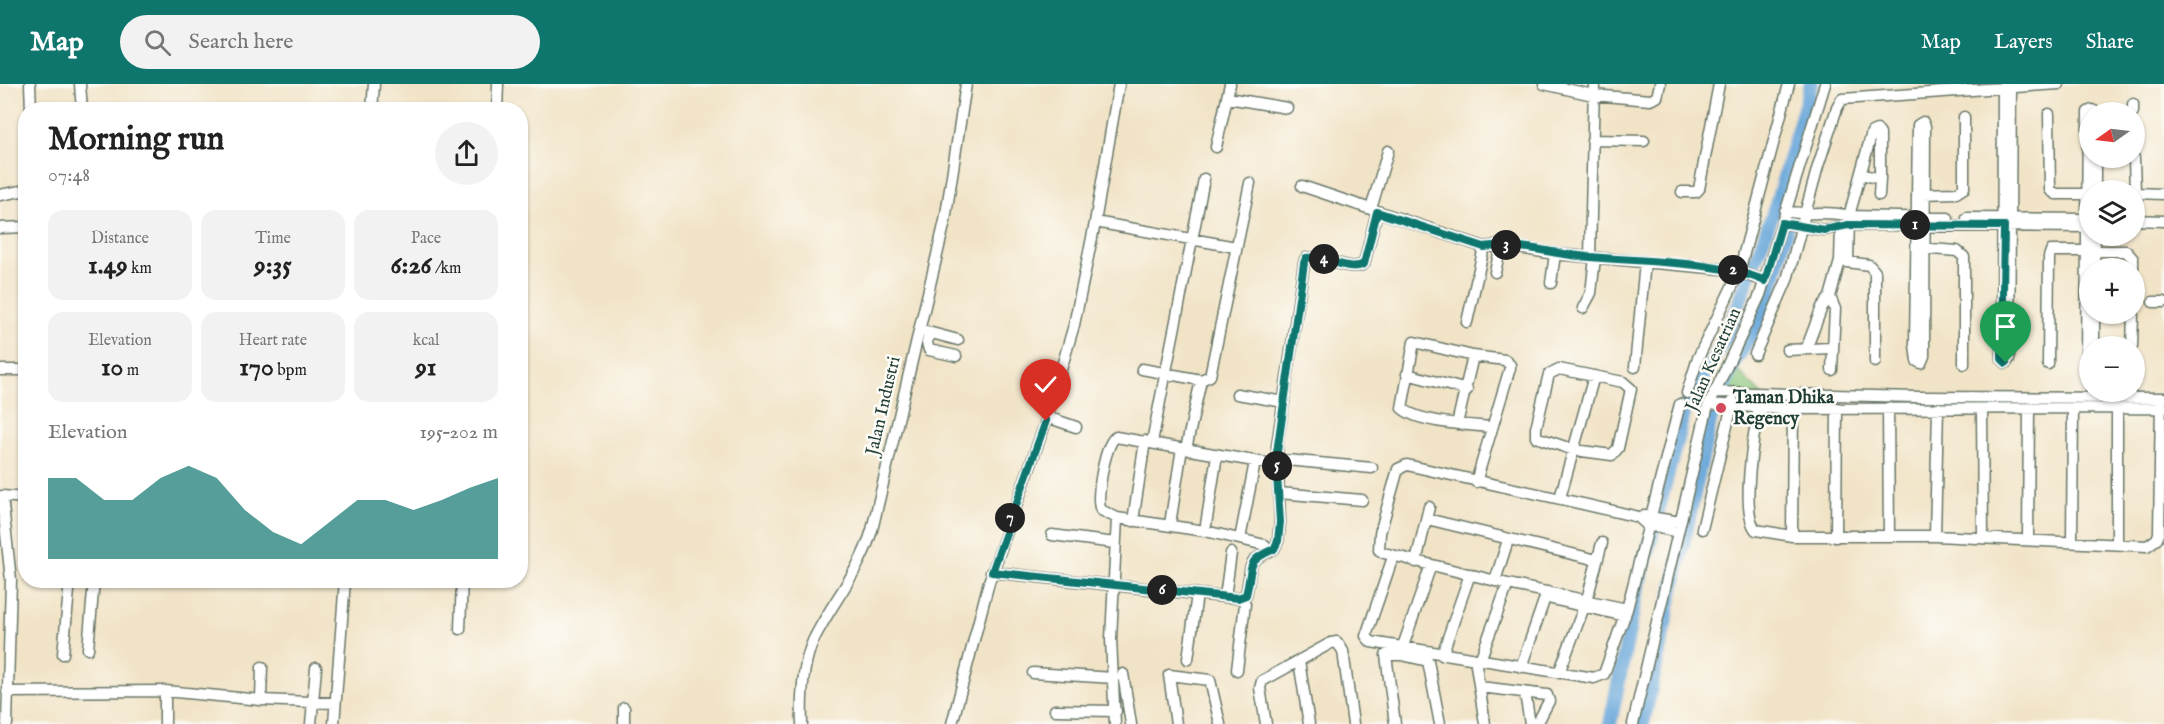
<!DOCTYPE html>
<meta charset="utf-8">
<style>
:root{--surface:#fff;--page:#f2f2f2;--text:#222;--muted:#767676;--accent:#0f766e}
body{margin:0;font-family:"IM FELL English",serif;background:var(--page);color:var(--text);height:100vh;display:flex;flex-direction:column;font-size:22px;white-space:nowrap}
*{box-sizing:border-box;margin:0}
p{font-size:20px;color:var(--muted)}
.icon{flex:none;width:33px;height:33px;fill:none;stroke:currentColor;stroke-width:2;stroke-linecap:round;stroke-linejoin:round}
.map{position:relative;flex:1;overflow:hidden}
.drawer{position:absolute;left:18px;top:18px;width:510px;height:486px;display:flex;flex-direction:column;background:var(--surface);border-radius:24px;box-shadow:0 2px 4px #0004}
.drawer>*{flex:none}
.needle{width:39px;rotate:256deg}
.fabs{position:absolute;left:2079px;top:18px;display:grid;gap:12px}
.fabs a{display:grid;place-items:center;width:66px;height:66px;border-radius:50%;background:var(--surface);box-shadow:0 2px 4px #0004;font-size:30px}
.pin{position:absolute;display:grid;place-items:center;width:51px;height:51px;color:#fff;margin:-62px -26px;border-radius:50% 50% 50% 0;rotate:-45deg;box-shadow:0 0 6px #0007}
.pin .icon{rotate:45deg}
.km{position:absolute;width:30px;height:30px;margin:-15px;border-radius:50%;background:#222;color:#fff;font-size:16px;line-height:30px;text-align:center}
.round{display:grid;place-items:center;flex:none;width:63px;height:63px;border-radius:32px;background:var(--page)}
.overview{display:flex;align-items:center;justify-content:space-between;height:102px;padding:0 30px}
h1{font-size:33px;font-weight:700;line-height:45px}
.stats{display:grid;grid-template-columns:repeat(3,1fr);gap:9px;height:102px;padding:6px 30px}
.stats div{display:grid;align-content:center;border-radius:15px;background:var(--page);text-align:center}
.stats b{font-size:26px;font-weight:700}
.stats small{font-size:16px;font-weight:400}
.stats p{font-size:16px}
.chart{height:168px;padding:12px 30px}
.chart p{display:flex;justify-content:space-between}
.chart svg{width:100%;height:108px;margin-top:6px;fill:var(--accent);opacity:.7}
header{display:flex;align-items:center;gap:36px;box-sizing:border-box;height:84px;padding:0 30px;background:var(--accent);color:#fff}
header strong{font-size:28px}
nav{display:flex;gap:33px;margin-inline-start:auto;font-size:21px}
.search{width:420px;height:54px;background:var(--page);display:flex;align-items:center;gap:15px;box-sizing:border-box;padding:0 21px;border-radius:33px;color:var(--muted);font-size:22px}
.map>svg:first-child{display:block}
.green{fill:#8ac479;stroke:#548056;stroke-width:1.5}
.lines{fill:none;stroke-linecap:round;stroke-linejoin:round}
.river{stroke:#66a6d9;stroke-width:14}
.minor-casing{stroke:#687767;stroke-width:13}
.minor{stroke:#fff;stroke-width:10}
.route-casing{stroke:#fff;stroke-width:12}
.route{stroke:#0f766e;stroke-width:8}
.poi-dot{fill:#d1495b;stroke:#fdfcf7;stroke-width:2}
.labels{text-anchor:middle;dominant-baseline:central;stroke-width:5;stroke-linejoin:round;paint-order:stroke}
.street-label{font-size:18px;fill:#1f3d34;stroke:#fdfcf7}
.poi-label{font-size:18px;font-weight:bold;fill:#1f3d34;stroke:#fdfcf7;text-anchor:start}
</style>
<header>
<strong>Map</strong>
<div class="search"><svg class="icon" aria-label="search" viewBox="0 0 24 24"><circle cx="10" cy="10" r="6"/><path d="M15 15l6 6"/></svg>Search here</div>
<nav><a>Map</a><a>Layers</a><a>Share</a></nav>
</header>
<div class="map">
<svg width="2164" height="640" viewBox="0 0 2164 640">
<rect width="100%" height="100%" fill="#fdfcf7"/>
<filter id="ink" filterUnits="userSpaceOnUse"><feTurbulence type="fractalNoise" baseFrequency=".0167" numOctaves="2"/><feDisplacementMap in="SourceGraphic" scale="12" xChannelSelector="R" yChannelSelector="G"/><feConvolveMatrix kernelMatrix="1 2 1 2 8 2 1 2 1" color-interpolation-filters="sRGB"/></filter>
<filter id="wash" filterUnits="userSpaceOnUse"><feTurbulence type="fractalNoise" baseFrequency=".008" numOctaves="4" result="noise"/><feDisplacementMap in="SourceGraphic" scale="24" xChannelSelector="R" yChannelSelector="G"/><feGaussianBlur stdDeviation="1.35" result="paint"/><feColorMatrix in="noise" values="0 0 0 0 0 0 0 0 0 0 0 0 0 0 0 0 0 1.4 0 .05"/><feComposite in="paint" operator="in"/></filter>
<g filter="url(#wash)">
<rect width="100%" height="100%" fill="#f1e3c6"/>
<path class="green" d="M 1730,278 L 1761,310 L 1758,335 L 1708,325 Z"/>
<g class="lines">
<path class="river" d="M 1610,640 L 1636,512 L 1685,324 L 1726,253 L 1775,124 L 1811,0
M 1643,640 L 1711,334 L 1732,283 L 1767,222 L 1791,129"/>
</g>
</g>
<g filter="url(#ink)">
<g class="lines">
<defs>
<path id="minor" d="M 30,0 L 31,26
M 80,0 L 82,26
M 1544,0 L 1593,11 L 1650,16 L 1657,13 L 1660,0
M 2003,3 L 2002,275 L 2006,279 L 2009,275 L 2011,3
M 1228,14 L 1287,24
M 2133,20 L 2133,28
M 372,26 L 374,0
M 497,26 L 498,0
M 2049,30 L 2050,106 L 2056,110 L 2090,110
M 1923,38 L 1925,42 L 1924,272 L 1921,279 L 1917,277 L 1915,261 L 1918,41 Z
M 1592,56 L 1644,57
M 1216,63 L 1230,0
M 2134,74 L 2135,109
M 1302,102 L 1484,163 L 1501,161 L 1555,170 L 1733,186 L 1765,197
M 2095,106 L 2095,74
M 1682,108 L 1696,108 L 1699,105 L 1719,0
M 2134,109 L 2164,110
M 1921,110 L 1956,109 L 1964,104 L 1964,33
M 0,111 L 26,106
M 1879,111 L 1880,95
M 1371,125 L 1388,67
M 1785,127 C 1807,132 1827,126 1849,132 L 1948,134
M 1967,134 L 2090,135
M 2134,136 L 2164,137
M 1095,138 L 1236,163
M 1782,139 L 1824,146 L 1848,141 L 2090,143
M 0,144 L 26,143
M 1918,164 L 1957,167 L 1964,173 L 1964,280
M 1590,173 L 1594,0
M 1840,177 L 1869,181 L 1875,188 L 1875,278
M 1848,178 L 1849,132 L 1872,48 L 1877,46 L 1880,50 L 1880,95 L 1861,90
M 2094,184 L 2095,152
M 1495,188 L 1501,161
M 1551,199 L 1555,170
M 1830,213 L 1835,225 L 1832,286
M 2153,218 L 2164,218
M 1583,224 L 1591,209 L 1595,174
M 1467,238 L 1484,163
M 924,247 L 958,256
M 929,249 L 927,259 L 929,266 L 956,272
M 2094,262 L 2094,230
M 2132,262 L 2133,230
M 1807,263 L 1822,223 L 1830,213 L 1840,177 L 1841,143
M 1787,266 L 1831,264
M 1755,270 L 1787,196 L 1818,82 L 1837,24 L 1842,15 L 2059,0
M 2048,280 L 2049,173 L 2051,167 L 2126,167 L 2133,175 L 2133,184
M 2090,281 L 2086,277 L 2088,28 L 2092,26 L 2096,28
M 1635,283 L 1645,178
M 1142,285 L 1201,296 L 1210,292 L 1250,99
M 1559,285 L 1623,298 L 1631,305 L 1618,364 L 1612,371 L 1574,366 L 1536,353 L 1536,344 L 1549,290 Z
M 0,286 L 26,286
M 1407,290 L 1467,306
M 1714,308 L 1916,313 L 2164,314
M 1687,309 L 1698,274 L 1739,188 L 1789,0
M 1237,310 L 1284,318
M 1709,320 L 1784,325 L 2164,324
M 1759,324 C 1754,347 1740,429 1756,446 L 1792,452 L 1935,452 L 2147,462 L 2157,455 L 2159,449 L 2161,314
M 1888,324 L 1889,452
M 1982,325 L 1983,454
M 1047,333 L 1076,343
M 1457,340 L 1473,272
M 1152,358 L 1204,95
M 1186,365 L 1201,296
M 1276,375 L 1372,384
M 1476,398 L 1510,284 L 1510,281 L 1505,276 L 1473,272 L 1414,258 L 1402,324 C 1418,339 1470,341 1492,343
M 1279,409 L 1362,416
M 25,413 L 26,398
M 1560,414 L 1594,292
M 1644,432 L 1680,438
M 1427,435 L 1597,476
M 1133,437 L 1145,357
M 1170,440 L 1182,364
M 1702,445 L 1733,317
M 1205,447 L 1217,371
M 1052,451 L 1115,459
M 1792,452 L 1793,320
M 1935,452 L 1938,324
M 1836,453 L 1837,324
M 1240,455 L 1255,378
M 2028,456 L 2029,325
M 2072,457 L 2073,325
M 2117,459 L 2117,325
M 1265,461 L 1205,447 L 1117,434 L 1101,426 C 1095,417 1105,358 1116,353 L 1277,381
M 1393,473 L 1366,552 L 1371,558 L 1594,594 L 1604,590 L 1627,525 L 1680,320
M 1416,478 L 1429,423
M 991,488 L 1225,513 L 1238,514 L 1246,511 C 1253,481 1244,478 1274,465 L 1278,457 L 1280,438 L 1277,362 L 1304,179 L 1306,174 C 1325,170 1347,189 1364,180 L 1377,128
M 1495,497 L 1508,456
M 1225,513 L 1231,469
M 1552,515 L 1625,532
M 1587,515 L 1602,459
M 1627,525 L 1508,500 L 1384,469 L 1379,466 L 1380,449 L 1398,385 L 1407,381 C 1484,399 1561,414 1638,433 L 1647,441 L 1677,448
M 460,545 L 462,496
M 88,565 L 94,496
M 1402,565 L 1431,481
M 63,570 L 70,496
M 1442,571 L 1470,490
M 1188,575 L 1197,510
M 1480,576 L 1508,500
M 1299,577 L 1309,640
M 1476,581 L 1485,640
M 1521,583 L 1547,508
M 1237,586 L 1245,520 L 1242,514
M 1033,589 L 1114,594
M 1559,589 L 1584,523
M 1123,590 L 1131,640
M 1480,603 L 1547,611 L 1549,617 L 1537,640
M 165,607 L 165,640
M 7,608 L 165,607 L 261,616 L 335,619
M 1525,609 L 1530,640
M 261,616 L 262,583
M 1055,626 L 1116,627
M 7,640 L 11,496 L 2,412 L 26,414
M 311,640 L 316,584
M 334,640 L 345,496
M 624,640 L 624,624
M 802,640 C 801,614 802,582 813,557 C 831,519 860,488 872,446 L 945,137 L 966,0
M 952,640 L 989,498 L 1046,337 L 1074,241 L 1094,144 L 1119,0
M 1115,640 L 1111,555 L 1117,434
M 1176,640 L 1169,591 L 1210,596 L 1220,640
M 1266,640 L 1260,604 L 1262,597 L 1331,559 L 1337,558 L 1343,567 L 1353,640
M 1395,640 L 1386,571 L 1402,571 L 1428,577 L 1440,640
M 1633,640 L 1707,325 L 1760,211 L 1825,0"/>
</defs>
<use href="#minor" class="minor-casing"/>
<use href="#minor" class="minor"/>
</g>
</g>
<g class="lines" filter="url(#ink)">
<defs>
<path id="route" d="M 1046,337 L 992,488 L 1238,514 L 1246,511 C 1254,481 1244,478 1274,465 L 1278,457 L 1280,438 L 1276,375 L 1304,179 L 1306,174 C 1325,170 1347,189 1364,180 L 1377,128 L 1484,163 C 1515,158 1548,169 1579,172 C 1633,178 1717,176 1765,197 L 1782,139 L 1824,146 L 1848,141 L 2004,142 L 2002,275 L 2006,279"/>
</defs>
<use href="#route" class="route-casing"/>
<use href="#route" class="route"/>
</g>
<circle class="poi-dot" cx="1721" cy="324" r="6"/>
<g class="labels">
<g class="street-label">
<text transform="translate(1714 276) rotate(-66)">Jalan Kesatrian</text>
<text transform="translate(884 322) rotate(-77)">Jalan Industri</text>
</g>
<g class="poi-label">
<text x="1733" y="314">Taman Dhika<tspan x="1733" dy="21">Regency</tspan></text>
</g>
</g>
</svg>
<div class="fabs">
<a><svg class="needle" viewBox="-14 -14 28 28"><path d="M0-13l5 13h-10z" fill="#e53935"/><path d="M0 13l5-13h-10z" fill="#767676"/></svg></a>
<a><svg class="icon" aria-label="layers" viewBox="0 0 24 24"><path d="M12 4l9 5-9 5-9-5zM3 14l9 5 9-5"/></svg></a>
<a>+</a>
<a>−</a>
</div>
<div class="pin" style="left:2006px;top:279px;background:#1e9e55"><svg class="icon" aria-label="arrive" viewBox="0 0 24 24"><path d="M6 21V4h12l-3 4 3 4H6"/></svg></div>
<div class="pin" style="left:1046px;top:337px;background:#d93025"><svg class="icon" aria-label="check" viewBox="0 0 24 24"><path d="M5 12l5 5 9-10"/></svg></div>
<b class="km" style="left:1915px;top:141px">1</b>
<b class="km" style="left:1733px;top:186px">2</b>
<b class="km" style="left:1506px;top:161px">3</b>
<b class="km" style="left:1324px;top:175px">4</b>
<b class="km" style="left:1277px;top:382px">5</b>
<b class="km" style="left:1162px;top:506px">6</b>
<b class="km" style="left:1010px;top:434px">7</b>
<section class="drawer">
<div class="overview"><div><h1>Morning run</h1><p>07:48</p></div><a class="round"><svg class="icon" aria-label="share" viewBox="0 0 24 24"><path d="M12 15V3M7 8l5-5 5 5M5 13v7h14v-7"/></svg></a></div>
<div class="stats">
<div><p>Distance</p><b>1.49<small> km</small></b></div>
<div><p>Time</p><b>9:35</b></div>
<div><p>Pace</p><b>6:26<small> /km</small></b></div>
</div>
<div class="stats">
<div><p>Elevation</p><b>10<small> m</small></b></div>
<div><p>Heart rate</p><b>170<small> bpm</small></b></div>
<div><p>kcal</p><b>91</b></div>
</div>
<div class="chart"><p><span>Elevation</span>195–202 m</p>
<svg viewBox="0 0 160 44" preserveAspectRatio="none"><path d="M0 44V11L10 11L20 20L30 20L40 11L50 6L60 11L70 24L80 33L90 38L100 29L110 20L120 20L130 24L140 20L150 15L160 11V44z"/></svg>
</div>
</section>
</div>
